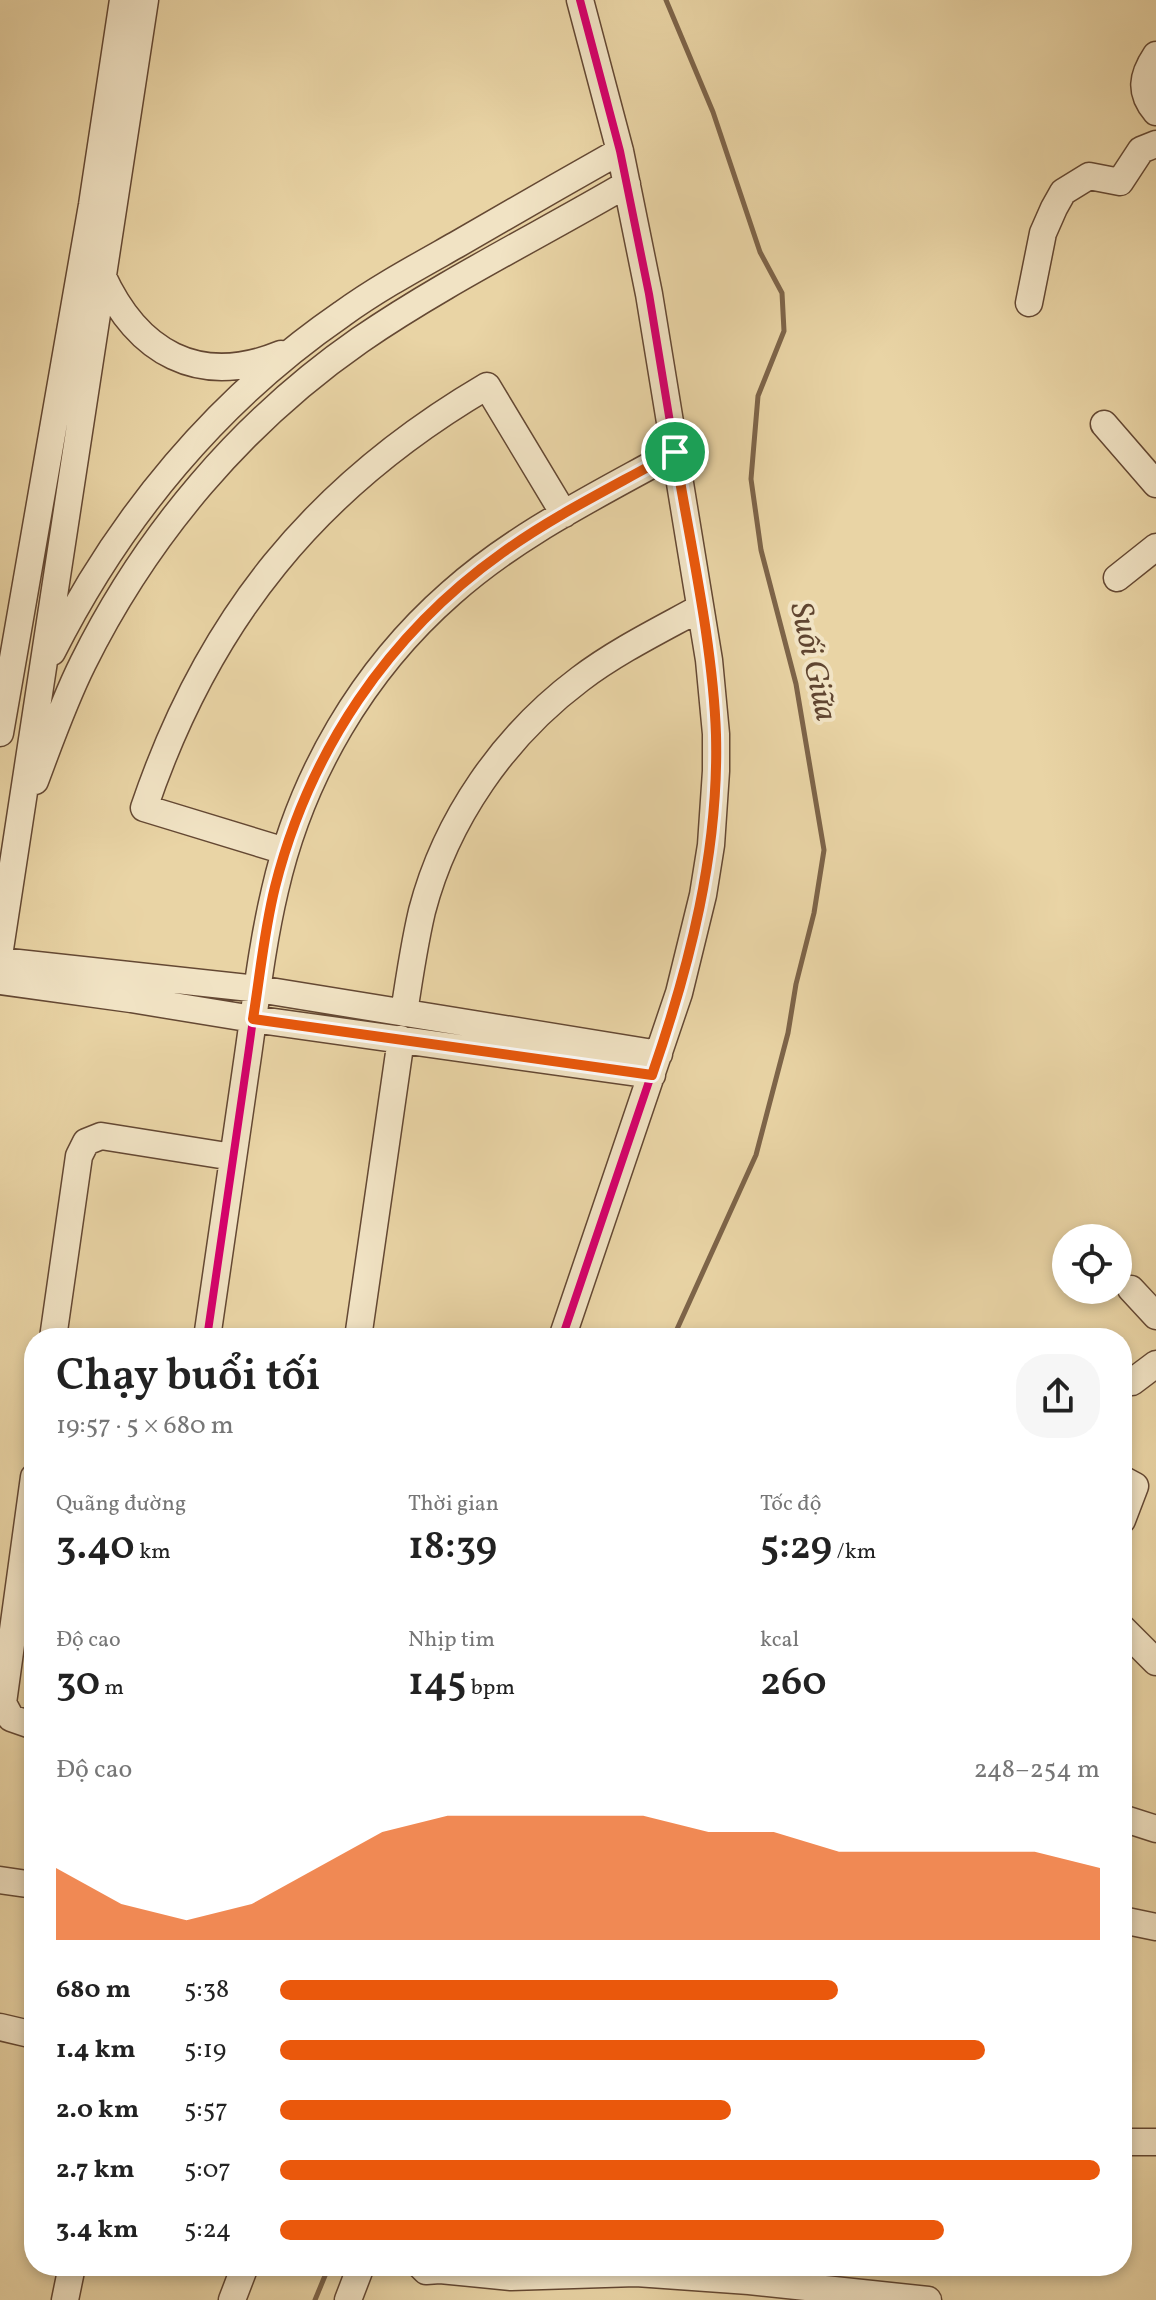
<!DOCTYPE html>
<html lang="vi">
<meta charset="utf-8">
<style>
:root{--surface:#fff;--page:#f6f6f6;--text:#222;--muted:#767676;--accent:#ea580c}
body{margin:0;font-family:Vollkorn,serif;background:var(--page);color:var(--text);height:100vh;display:flex;flex-direction:column;font-size:30px;white-space:nowrap}
*{box-sizing:border-box;margin:0}
p{font-size:26px;color:var(--muted)}
.icon{flex:none;width:44px;height:44px;fill:none;stroke:currentColor;stroke-width:2;stroke-linecap:round;stroke-linejoin:round}
.map{position:relative;flex:1;overflow:hidden}
.sheet{position:absolute;left:24px;top:1328px;width:1108px;height:948px;display:flex;flex-direction:column;background:var(--surface);border-radius:32px;box-shadow:0 4px 12px #0003}
.sheet>*{flex:none}
.controls{position:absolute;left:1052px;top:1224px;display:grid;gap:16px}
.controls a{display:grid;place-items:center;width:80px;height:80px;border-radius:50%;background:var(--surface);box-shadow:0 4px 12px #0003;font-size:40px}
.pin{position:absolute;display:grid;place-items:center;width:68px;height:68px;color:#fff;margin:-34px;border:4px solid #fff;border-radius:50%;box-shadow:0 2px 8px #0007}
.round{display:grid;place-items:center;flex:none;width:84px;height:84px;border-radius:32px;background:var(--page)}
.summary{display:flex;align-items:center;justify-content:space-between;height:136px;padding:0 32px}
h1{font-size:44px;font-weight:600;line-height:60px}
.metrics{display:grid;grid-template-columns:repeat(3,1fr);gap:12px;height:136px;padding:8px 32px}
.metrics div{display:grid;align-content:center}
.metrics b{font-size:40px;font-weight:600}
.metrics small{font-size:22px;font-weight:400}
.metrics p{font-size:22px}
.chart{height:224px;padding:16px 32px}
.chart p{display:flex;justify-content:space-between}
.chart svg{width:100%;height:144px;margin-top:8px;fill:var(--accent);opacity:.7}
ul{padding:0 32px;list-style:none;font-size:26px}
li{display:grid;grid-template-columns:128px 96px 1fr;align-items:center;height:60px}
li i{height:20px;border-radius:10px;background:var(--accent)}
.map>svg:first-child{display:block}
.lines{fill:none;stroke-linecap:round;stroke-linejoin:round}
.stream{stroke:#7d6449;stroke-width:5}
.minor-casing{stroke:#644833;stroke-width:29}
.minor{stroke:#f1e3c4;stroke-width:26}
.cycleway-casing{stroke:#f1e3c4;stroke-width:13}
.cycleway{stroke:#d6006c;stroke-width:8}
.route-casing{stroke:#fff;stroke-width:16}
.route{stroke:#ea580c;stroke-width:10}
.labels{text-anchor:middle;dominant-baseline:central;stroke-width:8;stroke-linejoin:round;paint-order:stroke}
.water-label{font-size:32px;font-style:italic;fill:#604530;stroke:#f1e3c4}
</style>
<div class="map">
<svg width="1156" height="2300" viewBox="0 0 1156 2300">
<rect width="100%" height="100%" fill="#e9d4a5"/>
<filter id="stains"><feTurbulence type="fractalNoise" baseFrequency=".0025" numOctaves="4"/><feColorMatrix values="0 0 0 0 .2 0 0 0 0 .09 0 0 0 0 .02 0 0 0 .5 -.17"/></filter>
<radialGradient id="worn" r=".72"><stop offset=".6" stop-color="#630" stop-opacity="0"/><stop offset="1" stop-color="#630" stop-opacity=".3"/></radialGradient>
<g class="lines">
<path class="stream" d="M 666,0 L 713,112 L 760,252 L 782,293 L 784,331 L 758,396 L 751,479 L 761,550 L 796,684 L 824,850 L 814,913 L 796,984 L 788,1033 L 756,1155 L 673,1338
M 315,2300 L 329,2266"/>
<defs>
<path id="minor" d="M 1156,55 C 1142,76 1139,92 1156,112
M 102,275 C 137,352 198,388 281,354
M 1029,303 L 1043,233 L 1054,208 L 1063,192 L 1089,176 L 1120,182 L 1141,150 L 1156,144
M 1104,424 L 1156,484
M 1117,578 L 1156,547
M 52,652 C 120,517 217,400 342,314 C 378,288 417,267 456,245 C 511,213 565,182 620,151
M 0,733 L 92,205 L 123,0
M 35,781 C 50,741 64,701 83,663 C 147,534 242,422 360,340 C 443,283 540,235 627,184
M 285,851 L 144,808 C 208,619 315,487 487,386 L 564,514
M 0,949 L 145,0
M 0,961 L 258,989 L 659,1054
M 0,981 L 131,999 L 253,1019 L 652,1075
M 404,1013 C 409,979 414,945 422,911 C 446,819 504,736 580,679 C 617,651 660,630 700,608
M 1131,1289 L 1156,1316
M 53,1338 L 79,1156 L 86,1142 L 101,1136 L 233,1157
M 207,1338 C 220,1248 233,1159 246,1069 C 255,1009 261,949 275,890 C 301,776 363,670 451,593 C 517,534 598,495 675,452
M 358,1338 L 401,1039
M 562,1338 L 679,993 L 703,895 L 711,845 L 716,771 L 716,734 L 709,660 L 649,294 L 620,151 L 580,0
M 1122,1381 L 1132,1382 L 1156,1364
M 34,1477 L 3,1703 L 11,1718 L 34,1726
M 1122,1479 L 1135,1486 L 1122,1520
M 1122,1628 L 1156,1662
M 1122,1818 L 1156,1829
M 0,1880 L 34,1885
M 1122,1920 L 1156,1927
M 0,2027 L 34,2035
M 1122,2142 L 1156,2142
M 421,2266 L 426,2271 L 440,2270 L 511,2277 L 636,2273 L 749,2281 L 928,2300
M 65,2300 L 72,2266
M 232,2300 L 245,2266
M 348,2300 L 361,2266"/>
</defs>
<use href="#minor" class="minor-casing"/>
<use href="#minor" class="minor"/>
<defs>
<path id="cycleway" d="M 207,1338 C 220,1248 233,1159 246,1069 C 255,1009 261,949 275,890 C 301,776 363,670 451,593 C 517,534 598,495 675,452
M 562,1338 L 679,993 L 703,895 L 711,845 L 716,771 L 716,734 L 709,660 L 649,294 L 620,151 L 580,0"/>
</defs>
<use href="#cycleway" class="cycleway-casing"/>
<use href="#cycleway" class="cycleway"/>
</g>
<g class="lines">
<defs>
<path id="route" d="M 675,452 C 690,543 713,644 716,735 C 719,852 690,965 652,1075 L 253,1019 C 260,976 264,931 275,887 C 309,752 388,634 502,553 C 556,514 617,485 675,452 Z"/>
</defs>
<use href="#route" class="route-casing"/>
<use href="#route" class="route"/>
</g>
<g class="labels">
<g class="water-label">
<text transform="translate(812 662) rotate(77)">Suối Giữa</text>
</g>
</g>
<rect width="100%" height="100%" filter="url(#stains)"/>
<rect width="100%" height="100%" fill="url(#worn)"/>
</svg>
<div class="controls">
<a><svg class="icon" aria-label="locate" viewBox="0 0 24 24"><circle cx="12" cy="12" r="6"/><path d="M12 2v4M12 18v4M2 12h4M18 12h4"/></svg></a>
</div>
<div class="pin" style="left:675px;top:452px;background:#1e9e55"><svg class="icon" aria-label="arrive" viewBox="0 0 24 24"><path d="M6 21V4h12l-3 4 3 4H6"/></svg></div>
<section class="sheet">
<div class="summary"><div><h1>Chạy buổi tối</h1><p>19:57 · 5 × 680 m</p></div><a class="round"><svg class="icon" aria-label="share" viewBox="0 0 24 24"><path d="M12 15V3M7 8l5-5 5 5M5 13v7h14v-7"/></svg></a></div>
<div class="metrics">
<div><p>Quãng đường</p><b>3.40<small> km</small></b></div>
<div><p>Thời gian</p><b>18:39</b></div>
<div><p>Tốc độ</p><b>5:29<small> /km</small></b></div>
</div>
<div class="metrics">
<div><p>Độ cao</p><b>30<small> m</small></b></div>
<div><p>Nhịp tim</p><b>145<small> bpm</small></b></div>
<div><p>kcal</p><b>260</b></div>
</div>
<div class="chart"><p><span>Độ cao</span>248–254 m</p>
<svg viewBox="0 0 160 44" preserveAspectRatio="none"><path d="M0 44V22L10 33L20 38L30 33L40 22L50 11L60 6L70 6L80 6L90 6L100 11L110 11L120 17L130 17L140 17L150 17L160 22V44z"/></svg>
</div>
<ul>
<li><b>680 m</b>5:38<i style="width:68%"></i></li>
<li><b>1.4 km</b>5:19<i style="width:86%"></i></li>
<li><b>2.0 km</b>5:57<i style="width:55%"></i></li>
<li><b>2.7 km</b>5:07<i style="width:100%"></i></li>
<li><b>3.4 km</b>5:24<i style="width:81%"></i></li>
</ul>
</section>
</div>
